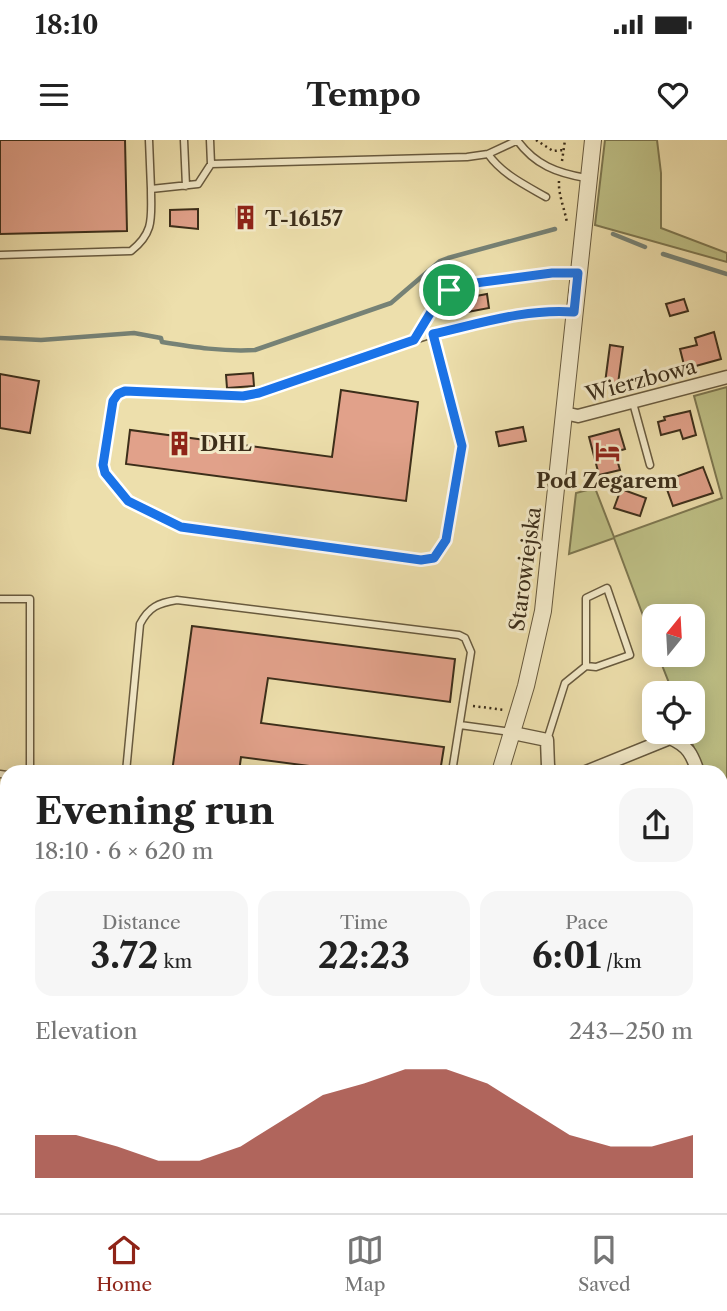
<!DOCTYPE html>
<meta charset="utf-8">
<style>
:root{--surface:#fff;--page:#f6f6f6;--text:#222;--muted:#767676;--line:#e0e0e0;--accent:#8f2418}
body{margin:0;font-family:"Libre Caslon Text",serif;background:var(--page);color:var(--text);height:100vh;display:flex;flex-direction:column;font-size:26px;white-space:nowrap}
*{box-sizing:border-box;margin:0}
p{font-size:23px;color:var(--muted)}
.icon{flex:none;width:38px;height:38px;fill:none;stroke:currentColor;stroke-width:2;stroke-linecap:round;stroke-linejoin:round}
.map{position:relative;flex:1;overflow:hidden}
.drawer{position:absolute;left:0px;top:625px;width:728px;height:450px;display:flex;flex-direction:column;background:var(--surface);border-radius:21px 21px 0 0;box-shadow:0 4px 18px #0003}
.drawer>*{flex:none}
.needle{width:46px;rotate:18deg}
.buttons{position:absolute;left:642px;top:464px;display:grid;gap:14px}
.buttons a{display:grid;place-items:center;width:63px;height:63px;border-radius:14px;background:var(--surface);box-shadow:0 4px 18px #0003;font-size:35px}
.pin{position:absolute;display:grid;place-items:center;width:60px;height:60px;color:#fff;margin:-30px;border:4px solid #fff;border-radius:50%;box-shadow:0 2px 7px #0007}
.round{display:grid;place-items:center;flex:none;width:74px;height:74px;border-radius:21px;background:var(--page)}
.overview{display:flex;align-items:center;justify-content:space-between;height:119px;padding:0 35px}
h1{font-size:38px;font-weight:700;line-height:52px}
.figures{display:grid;grid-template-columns:repeat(3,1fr);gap:10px;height:119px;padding:7px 35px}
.figures div{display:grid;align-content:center;border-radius:18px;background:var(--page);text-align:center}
.figures b{font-size:35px;font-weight:700}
.figures small{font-size:19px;font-weight:400}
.figures p{font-size:19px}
.chart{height:196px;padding:14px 35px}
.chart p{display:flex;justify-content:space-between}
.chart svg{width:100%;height:126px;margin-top:7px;fill:var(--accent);opacity:.7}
.status{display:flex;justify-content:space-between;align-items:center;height:49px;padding:0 35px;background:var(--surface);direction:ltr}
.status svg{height:19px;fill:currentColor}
header{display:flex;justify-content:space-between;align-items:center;height:91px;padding:0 35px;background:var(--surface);font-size:32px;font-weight:700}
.menu{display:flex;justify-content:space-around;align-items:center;height:98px;border-top:2px solid var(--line);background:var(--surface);font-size:19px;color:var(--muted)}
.menu a{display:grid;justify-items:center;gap:4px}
.menu .on{color:var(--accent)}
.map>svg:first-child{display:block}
.green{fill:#bec086;stroke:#7d7750;stroke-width:2}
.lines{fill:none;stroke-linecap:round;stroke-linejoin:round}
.stream{stroke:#768276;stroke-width:4.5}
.building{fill:#e1a18a;stroke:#3c2e1a;stroke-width:2}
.service-casing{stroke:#685a3e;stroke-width:9}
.minor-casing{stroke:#685a3e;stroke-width:15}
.tertiary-casing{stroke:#685a3e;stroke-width:18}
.path{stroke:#3c2e1a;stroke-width:2.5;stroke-dasharray:2 3.5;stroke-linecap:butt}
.service{stroke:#f3eac9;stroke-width:6}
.minor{stroke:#f3eac9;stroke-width:12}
.tertiary{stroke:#f3eac9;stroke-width:16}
.route-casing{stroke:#fff;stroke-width:14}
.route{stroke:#1a73e8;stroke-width:9}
.labels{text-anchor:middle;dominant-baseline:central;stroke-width:6;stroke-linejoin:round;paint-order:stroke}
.poi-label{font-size:21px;font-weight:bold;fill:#3c2e1a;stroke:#f3eac9;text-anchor:start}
.street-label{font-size:21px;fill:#3c2e1a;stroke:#f3eac9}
</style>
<div class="status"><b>18:10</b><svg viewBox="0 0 49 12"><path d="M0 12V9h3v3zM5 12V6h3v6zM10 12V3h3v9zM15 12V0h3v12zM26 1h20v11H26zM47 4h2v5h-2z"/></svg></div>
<header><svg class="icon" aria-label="menu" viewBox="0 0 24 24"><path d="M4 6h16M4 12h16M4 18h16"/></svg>Tempo<svg class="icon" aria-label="heart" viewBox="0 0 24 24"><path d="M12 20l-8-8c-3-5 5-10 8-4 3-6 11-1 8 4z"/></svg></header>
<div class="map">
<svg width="727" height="1073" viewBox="0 0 727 1073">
<rect width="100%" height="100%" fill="#eddfac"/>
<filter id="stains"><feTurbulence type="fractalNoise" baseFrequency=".00286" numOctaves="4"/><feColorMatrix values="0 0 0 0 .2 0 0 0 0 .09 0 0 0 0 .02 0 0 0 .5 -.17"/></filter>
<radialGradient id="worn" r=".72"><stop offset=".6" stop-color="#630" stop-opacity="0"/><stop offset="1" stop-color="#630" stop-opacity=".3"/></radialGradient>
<path class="green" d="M 605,0 L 657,0 L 661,33 L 661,88 L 727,113 L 727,122 L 595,85 Z
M 727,247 L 727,695 L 721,679 L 721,632 L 703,632 L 688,592 L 693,592 L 693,553 L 673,553 L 658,515 L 693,514 L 693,476 L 654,476 L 654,505 L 614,398 L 569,414 L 576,353 L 595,348 L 614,397 L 722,358 L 694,256 Z"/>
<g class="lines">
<path class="stream" d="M 613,94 L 645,107
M 663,114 L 727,134
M 0,198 L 41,200 L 134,193 L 161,198 L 162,202 C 193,207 224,212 255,210 L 391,163 L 440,121 L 448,118 L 555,89
M 584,1068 L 586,1073"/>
</g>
<path class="building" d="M 0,0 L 125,0 L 127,91 L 0,94 Z
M 253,68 L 253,88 L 237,88 L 236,69 Z
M 198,69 L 198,89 L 170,86 L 170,70 Z
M 487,154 L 489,168 L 462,173 L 460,159 Z
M 684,159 L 688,171 L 670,176 L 666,164 Z
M 714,192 L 721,219 L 685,229 L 680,209 L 697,205 L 695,198 Z
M 610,205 L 623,207 L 618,244 L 605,243 Z
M 253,233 L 254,246 L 227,248 L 226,235 Z
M 0,234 L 39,241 L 30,293 L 0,288 Z
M 341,250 L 418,262 L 406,361 L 126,324 L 130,290 L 332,317 Z
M 690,271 L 696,295 L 683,299 L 680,290 L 661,295 L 658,282 L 665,280 L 664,277 Z
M 523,287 L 526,301 L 499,306 L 496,292 Z
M 619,289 L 625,309 L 615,312 L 620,330 L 599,335 L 589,297 Z
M 703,327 L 713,353 L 673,366 L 664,341 Z
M 621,349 L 646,358 L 640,376 L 614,368 Z
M 192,486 L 455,519 L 450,562 L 268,538 L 261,583 L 444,607 L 440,632 L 355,632 L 241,617 L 239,632 L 172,632 Z"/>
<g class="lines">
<defs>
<path id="service" d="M 149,0 L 151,49
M 184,0 L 186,46
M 517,0 C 535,25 557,33 586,38
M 488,14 C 502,34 525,45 546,57
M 211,24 L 467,17 L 488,14 L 518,0
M 0,115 L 131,111 C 155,92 151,77 151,49 L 198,44 L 211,24 L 210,0
M 433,194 L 462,307 L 446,400 L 434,418 L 421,420 L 181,387 L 128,361 L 105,333 L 103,325 L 113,261 L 118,254 L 125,251 L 243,256 L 433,194 L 529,174 L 554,170 L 574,172
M 414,199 C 423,184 433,160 448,151 C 467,139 552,133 577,133
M 633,263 L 650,325
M 0,459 L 30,459 L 30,632
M 460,585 L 511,592
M 547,600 L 565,543 L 586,526 L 586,458 L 607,448 L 630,515 L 596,527 L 586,526
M 126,632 L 140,484 C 149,467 158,463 177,460 L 459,495 L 465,498 L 471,512 L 452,632
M 0,634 L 7,635
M 721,728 L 727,726
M 721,869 L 727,867
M 0,950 L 7,950
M 726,1008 L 727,1008
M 176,1068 L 177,1073"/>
<path id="minor" d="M 564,273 L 578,276 L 727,237
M 513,593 L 547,600 L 548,626 L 551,632
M 586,632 L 670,598 C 688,606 692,614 698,632
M 0,679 L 7,680
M 721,695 L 727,711
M 30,1073 L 60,1068"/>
<path id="tertiary" d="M 500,632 L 526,546 L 543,471 L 593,0
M 357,1068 L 357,1073"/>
</defs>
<use href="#service" class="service-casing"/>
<use href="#minor" class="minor-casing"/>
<use href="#tertiary" class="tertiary-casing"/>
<path class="path" d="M 536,0 L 553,11 L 564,10
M 562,21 L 565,0
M 559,41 C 558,54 565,70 567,83
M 473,566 L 505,570
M 720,1068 L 724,1073"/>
<use href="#service" class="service"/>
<use href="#minor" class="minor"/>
<use href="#tertiary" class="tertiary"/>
</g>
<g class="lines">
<defs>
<path id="route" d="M 552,133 L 578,133 L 574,172 C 527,168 478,184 433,194 L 462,306 L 446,400 L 434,418 L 421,420 L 181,387 L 128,361 L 105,333 L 103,325 L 113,261 L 118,254 L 125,251 L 243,256 L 259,253 L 414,200 L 440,157 L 460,145 Z"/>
</defs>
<use href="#route" class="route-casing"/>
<use href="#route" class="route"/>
</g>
<defs>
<symbol id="building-bare" viewBox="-9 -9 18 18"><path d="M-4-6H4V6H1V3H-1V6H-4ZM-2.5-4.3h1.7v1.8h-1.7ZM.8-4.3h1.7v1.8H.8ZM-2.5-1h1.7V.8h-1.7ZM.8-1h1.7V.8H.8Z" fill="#8f2418" stroke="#f3eac9" stroke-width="2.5" paint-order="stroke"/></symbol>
<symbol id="hotel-bare" viewBox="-9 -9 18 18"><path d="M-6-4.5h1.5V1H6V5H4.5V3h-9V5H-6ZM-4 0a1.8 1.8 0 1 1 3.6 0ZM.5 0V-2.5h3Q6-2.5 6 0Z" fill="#8f2418" stroke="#f3eac9" stroke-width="2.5" paint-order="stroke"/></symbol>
</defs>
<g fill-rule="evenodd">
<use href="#building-bare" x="228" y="60" width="35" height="35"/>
<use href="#building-bare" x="162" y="286" width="35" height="35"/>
<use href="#hotel-bare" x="590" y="294" width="35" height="35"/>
</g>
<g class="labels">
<g class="poi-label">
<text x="265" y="78">T-16157</text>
<text x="200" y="303">DHL</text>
<text x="607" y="340" text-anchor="middle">Pod Zegarem</text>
</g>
<g class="street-label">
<text transform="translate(641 240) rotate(-15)">Wierzbowa</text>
<text transform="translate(525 429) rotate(-82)">Starowiejska</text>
</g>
</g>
<rect width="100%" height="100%" filter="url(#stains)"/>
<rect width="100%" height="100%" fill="url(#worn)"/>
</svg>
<div class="buttons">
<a><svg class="needle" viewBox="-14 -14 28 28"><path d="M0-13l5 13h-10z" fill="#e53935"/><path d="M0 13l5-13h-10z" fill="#767676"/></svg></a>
<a><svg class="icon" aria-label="locate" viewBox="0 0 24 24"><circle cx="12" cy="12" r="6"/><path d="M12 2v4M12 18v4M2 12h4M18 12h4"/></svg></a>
</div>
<div class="pin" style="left:449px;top:150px;background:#1e9e55"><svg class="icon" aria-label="arrive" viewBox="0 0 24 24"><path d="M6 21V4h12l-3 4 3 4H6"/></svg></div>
<section class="drawer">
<div class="overview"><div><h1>Evening run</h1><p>18:10 · 6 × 620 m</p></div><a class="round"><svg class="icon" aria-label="share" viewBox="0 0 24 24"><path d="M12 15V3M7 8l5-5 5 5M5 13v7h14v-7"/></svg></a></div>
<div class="figures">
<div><p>Distance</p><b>3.72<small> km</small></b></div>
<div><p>Time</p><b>22:23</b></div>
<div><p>Pace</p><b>6:01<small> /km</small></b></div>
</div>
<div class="chart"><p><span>Elevation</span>243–250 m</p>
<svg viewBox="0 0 160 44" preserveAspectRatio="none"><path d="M0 44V29L10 29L20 33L30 38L40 38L50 33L60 24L70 15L80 11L90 6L100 6L110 11L120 20L130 29L140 33L150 33L160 29V44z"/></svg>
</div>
</section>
</div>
<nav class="menu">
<a class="on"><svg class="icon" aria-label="home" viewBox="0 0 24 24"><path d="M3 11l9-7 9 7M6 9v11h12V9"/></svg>Home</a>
<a><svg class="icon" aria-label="map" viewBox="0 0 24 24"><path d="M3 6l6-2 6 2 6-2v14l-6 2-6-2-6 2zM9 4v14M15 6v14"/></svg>Map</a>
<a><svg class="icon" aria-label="saved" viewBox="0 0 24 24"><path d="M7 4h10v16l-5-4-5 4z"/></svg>Saved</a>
</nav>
